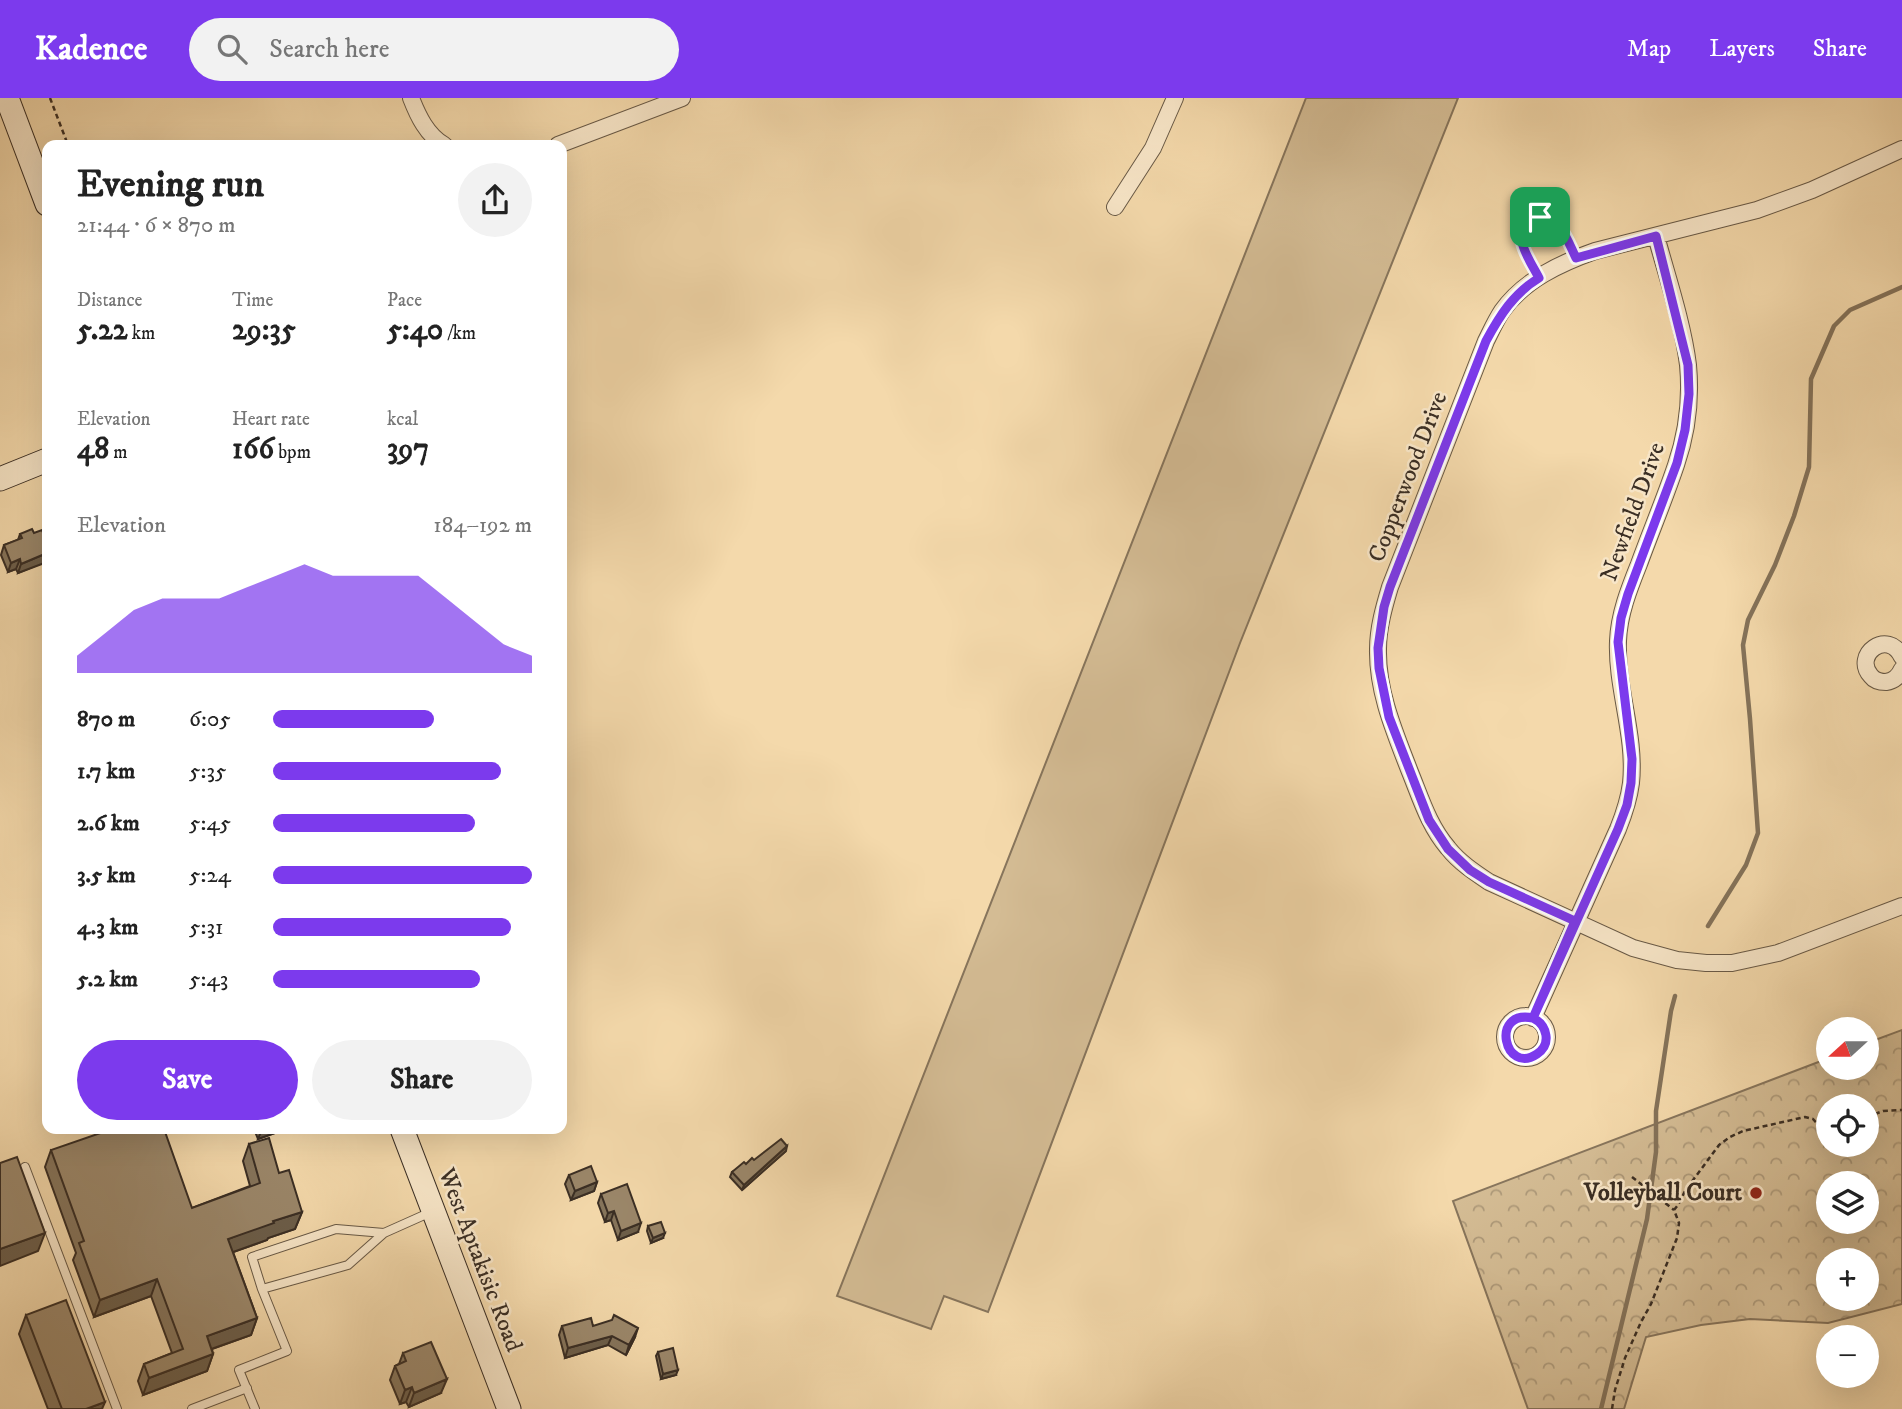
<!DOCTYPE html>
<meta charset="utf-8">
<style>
:root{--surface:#fff;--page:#f2f2f2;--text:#222;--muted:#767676;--accent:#7c3aed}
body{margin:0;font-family:"IM FELL DW Pica",serif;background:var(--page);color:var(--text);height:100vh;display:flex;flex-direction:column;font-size:26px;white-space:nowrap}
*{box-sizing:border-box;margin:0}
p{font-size:23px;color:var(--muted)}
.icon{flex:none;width:38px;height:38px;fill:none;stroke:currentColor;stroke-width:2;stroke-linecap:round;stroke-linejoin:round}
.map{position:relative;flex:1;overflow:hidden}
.drawer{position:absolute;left:42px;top:42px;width:525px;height:994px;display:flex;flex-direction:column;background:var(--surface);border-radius:14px;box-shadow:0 7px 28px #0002}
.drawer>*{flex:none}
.needle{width:46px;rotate:249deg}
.tools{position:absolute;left:1816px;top:919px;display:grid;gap:14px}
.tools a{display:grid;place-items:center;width:63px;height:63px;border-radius:50%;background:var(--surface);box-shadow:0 7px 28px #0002;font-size:35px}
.pin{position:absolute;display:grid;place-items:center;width:60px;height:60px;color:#fff;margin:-30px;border-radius:14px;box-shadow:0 4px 10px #0006}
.round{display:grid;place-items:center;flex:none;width:74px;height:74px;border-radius:37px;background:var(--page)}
.overview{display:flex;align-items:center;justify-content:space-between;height:119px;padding:0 35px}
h1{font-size:38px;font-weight:700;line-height:52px}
.figures{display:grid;grid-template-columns:repeat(3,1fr);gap:10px;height:119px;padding:7px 35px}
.figures div{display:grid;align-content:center}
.figures b{font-size:30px;font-weight:700}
.figures small{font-size:19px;font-weight:400}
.figures p{font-size:19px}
.chart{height:196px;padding:14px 35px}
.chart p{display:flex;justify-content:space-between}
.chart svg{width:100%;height:126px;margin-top:7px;fill:var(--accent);opacity:.7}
.primary-button{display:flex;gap:14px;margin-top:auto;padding:14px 35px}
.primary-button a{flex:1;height:80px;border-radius:42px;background:var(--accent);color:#fff;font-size:28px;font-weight:700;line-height:80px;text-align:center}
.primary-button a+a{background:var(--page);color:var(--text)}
ul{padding:0 35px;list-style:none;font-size:23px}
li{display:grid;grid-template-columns:112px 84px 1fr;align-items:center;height:52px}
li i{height:18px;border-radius:9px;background:var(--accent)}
header{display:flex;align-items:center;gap:42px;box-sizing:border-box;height:98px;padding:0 35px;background:var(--accent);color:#fff}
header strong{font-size:33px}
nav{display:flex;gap:38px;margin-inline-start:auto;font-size:24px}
.search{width:490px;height:63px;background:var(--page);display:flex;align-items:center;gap:18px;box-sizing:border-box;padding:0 24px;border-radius:38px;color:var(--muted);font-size:26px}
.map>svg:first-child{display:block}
.grass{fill:#d4bc94;stroke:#87755c;stroke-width:2}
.forest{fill:url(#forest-crowns);stroke:#87755c;stroke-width:2;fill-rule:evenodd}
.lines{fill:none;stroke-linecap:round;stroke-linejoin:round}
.stream{stroke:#847259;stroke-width:4.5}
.lane-casing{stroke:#685946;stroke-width:10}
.street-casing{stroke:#685946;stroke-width:18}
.secondary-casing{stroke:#3a2e24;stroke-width:25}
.path{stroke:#3a2e24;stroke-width:2.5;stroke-dasharray:5 3.5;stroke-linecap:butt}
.lane{stroke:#f8e6c8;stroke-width:8}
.street{stroke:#f8e6c8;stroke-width:16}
.secondary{stroke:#f8e6c8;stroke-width:23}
.wall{fill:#85745b;stroke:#3a2e24;stroke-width:2}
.shaded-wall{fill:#6c5e4a;stroke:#3a2e24;stroke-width:2}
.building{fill:#9b876a;stroke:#3a2e24;stroke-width:2}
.route-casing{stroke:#fff;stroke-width:14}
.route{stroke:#7c3aed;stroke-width:9}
.poi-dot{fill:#8f2418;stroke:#f8e6c8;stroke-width:2.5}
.labels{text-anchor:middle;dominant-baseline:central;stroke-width:5;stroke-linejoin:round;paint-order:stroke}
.street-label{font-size:24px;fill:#3a2e24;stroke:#f8e6c8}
.poi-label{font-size:24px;font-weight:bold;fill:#3a2e24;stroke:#f8e6c8;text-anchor:end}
</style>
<header>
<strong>Kadence</strong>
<div class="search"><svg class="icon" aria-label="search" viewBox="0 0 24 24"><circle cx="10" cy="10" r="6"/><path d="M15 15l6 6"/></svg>Search here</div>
<nav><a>Map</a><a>Layers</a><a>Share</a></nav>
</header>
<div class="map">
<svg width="1902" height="1311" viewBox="0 0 1902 1311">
<defs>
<pattern id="forest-crowns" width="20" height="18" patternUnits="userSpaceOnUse" patternTransform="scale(1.75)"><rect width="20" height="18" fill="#d4bc94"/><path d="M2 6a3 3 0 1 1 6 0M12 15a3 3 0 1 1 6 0" fill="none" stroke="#ad9979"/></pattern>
</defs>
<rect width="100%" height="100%" fill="#f4d9ab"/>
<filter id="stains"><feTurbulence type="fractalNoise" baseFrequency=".00286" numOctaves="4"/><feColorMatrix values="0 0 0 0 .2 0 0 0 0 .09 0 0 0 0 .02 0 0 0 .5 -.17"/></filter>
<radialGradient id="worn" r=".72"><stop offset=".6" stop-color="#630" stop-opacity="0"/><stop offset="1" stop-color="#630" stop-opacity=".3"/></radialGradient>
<path class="grass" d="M 1306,0 L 1458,0 L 1240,545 L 988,1214 L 944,1198 L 931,1231 L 837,1198 Z"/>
<path class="forest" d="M 1902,932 L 1902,1206 L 1828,1225 L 1750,1221 L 1701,1227 L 1646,1239 L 1624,1311 L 1528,1311 L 1453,1103 L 1829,960 L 1829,970 L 1867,970 L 1867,945 ZM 1829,1008 L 1867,1008 L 1867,1046 L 1829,1046 ZM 1829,1085 L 1867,1085 L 1867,1124 L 1829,1124 ZM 1829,1162 L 1867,1162 L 1867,1200 L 1829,1200 Z"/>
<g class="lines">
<path class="stream" d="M 1708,828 L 1746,767 L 1758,735 L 1750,621 L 1743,547 L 1748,522 L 1775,467 L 1794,418 L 1809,369 L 1811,281 L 1834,228 L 1850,212 L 1902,189
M 1601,1311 L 1647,1121 L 1656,1054 L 1656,1013 L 1671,913 L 1675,898"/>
<defs>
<path id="lane" d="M 1539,180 C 1534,169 1524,157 1521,145 C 1517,125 1543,110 1557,126 C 1566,135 1570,149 1576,160
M 25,1069 L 117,1311
M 384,1135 L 336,1131 L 252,1159 L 262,1191 L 348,1167 L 384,1135 L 431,1114
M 192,1311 L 247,1290
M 255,1311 L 239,1272 L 287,1253 L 262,1191"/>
<path id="street" d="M 411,0 C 418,18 427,37 444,47
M 558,47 L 682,0
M 1902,51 L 1812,92 L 1757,112 L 1595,153 C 1561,165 1524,182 1502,213 C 1496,222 1491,233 1486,243 L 1390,489 C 1384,509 1378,530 1378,551 C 1377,594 1395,635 1410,674 C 1421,701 1429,728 1448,750 C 1459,764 1474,774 1489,784 L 1633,850 L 1677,862 L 1706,865 L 1732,865 L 1778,855 L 1902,808
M 1115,109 L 1153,50 L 1175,0
M 1902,559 C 1888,530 1852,557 1871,578 C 1874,582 1880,584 1886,584 C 1894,583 1899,578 1902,571
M1505 939a21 21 0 1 1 42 0a21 21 0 1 1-42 0Z
M 1533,920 L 1618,731 C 1624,716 1629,701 1631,685 C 1636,637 1616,590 1618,543 C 1619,516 1629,491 1639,466 C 1651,433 1665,400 1676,367 C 1687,335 1691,299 1688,267 C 1683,226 1667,178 1656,138"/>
<path id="secondary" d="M 7,0 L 47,106
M 0,381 L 47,362
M 402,1031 L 509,1311"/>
</defs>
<use href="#lane" class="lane-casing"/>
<use href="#street" class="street-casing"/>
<use href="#secondary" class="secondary-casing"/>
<path class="path" d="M 50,0 L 68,47
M 1867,1019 L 1883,1013 L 1902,1012
M 1632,1079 L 1674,1112
M 1612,1311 L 1615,1292 L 1625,1260 L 1641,1224 L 1651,1206 L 1677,1140 L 1679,1125 L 1674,1112 L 1678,1107 L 1685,1093 L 1719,1047 L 1730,1039 L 1743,1033 L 1805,1019 L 1813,1021 L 1822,1031 L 1829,1032"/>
<use href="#lane" class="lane"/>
<use href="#street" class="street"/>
<use href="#secondary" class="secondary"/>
</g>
<path class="wall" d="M 34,435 L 47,446 L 47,463 L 18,475 L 16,471 L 8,474 L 1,457 L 4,447 L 18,442 L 20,436 Z
M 254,1031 L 286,1031 L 258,1041 Z
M 249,1046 L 279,1075 L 302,1114 L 295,1131 L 268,1140 L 267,1142 L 233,1154 L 257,1220 L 251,1237 L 212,1251 L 213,1256 L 207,1273 L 143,1297 L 138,1283 L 144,1266 L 172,1255 L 151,1198 L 94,1219 L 73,1162 L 76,1155 L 45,1069 L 51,1052 L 192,1110 L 250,1088 L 243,1063 Z
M 786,1053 L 742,1092 L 730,1079 L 732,1074 L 746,1066 Z
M 569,1077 L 597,1084 L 594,1093 L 571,1102 L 565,1086 Z
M 601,1096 L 638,1134 L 618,1142 L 611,1122 L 605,1124 L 598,1105 Z
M 648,1128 L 663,1140 L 651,1145 L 647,1133 Z
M 26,1217 L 102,1311 L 48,1311 L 19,1236 Z
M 562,1228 L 593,1228 L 635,1239 L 626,1257 L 608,1247 L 565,1260 L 559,1237 Z
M 658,1254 L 676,1277 L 661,1281 L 656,1258 Z
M 403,1255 L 441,1295 L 409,1309 L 406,1304 L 400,1306 L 390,1282 L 395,1268 L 399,1266 Z"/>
<path class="shaded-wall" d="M 47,455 L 47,464 L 18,475 L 21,466 Z
M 20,461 L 16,471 L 8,474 L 11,465 Z
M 262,1031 L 286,1031 L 258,1041 Z
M 787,1048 L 786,1053 L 742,1092 L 744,1087 Z
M 597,1084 L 594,1093 L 571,1102 L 575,1093 Z
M 614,1113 L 611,1122 L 605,1124 L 608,1115 Z
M 302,1114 L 295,1131 L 268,1140 L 267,1142 L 222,1158 L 228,1141 L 273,1123 Z
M 641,1125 L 638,1134 L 618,1142 L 621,1133 Z
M 45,1135 L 38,1153 L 0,1168 L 0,1151 Z
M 665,1135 L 663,1140 L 651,1145 L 653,1140 Z
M 157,1181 L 151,1198 L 94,1219 L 100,1202 Z
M 257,1220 L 251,1237 L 200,1255 L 207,1238 Z
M 638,1230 L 635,1239 L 626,1257 L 629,1247 Z
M 612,1238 L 608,1247 L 565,1260 L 568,1250 Z
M 213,1256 L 207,1273 L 143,1297 L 149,1280 Z
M 678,1272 L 676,1277 L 661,1281 L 663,1276 Z
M 447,1281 L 441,1295 L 409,1309 L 414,1295 Z
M 412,1289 L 406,1304 L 400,1306 L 405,1292 Z
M 105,1304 L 102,1311 L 86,1311 Z"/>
<path class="building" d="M 32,431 L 34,435 L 42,432 L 47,446 L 47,455 L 21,466 L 20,461 L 11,465 L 4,447 L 22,440 L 20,436 Z
M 112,1031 L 164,1031 L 192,1110 L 260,1085 L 249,1046 L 269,1040 L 279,1075 L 289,1072 L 302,1114 L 273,1123 L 274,1125 L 228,1141 L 257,1220 L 207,1238 L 213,1256 L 149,1280 L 144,1266 L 183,1251 L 157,1181 L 100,1202 L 79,1145 L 84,1143 L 51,1052 Z
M 781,1041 L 787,1048 L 744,1087 L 732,1074 L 744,1064 L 746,1066 L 752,1060 L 754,1062 Z
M 17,1059 L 45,1135 L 0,1151 L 0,1065 Z
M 591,1068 L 597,1084 L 575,1093 L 569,1077 Z
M 627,1086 L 641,1125 L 621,1133 L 614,1113 L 608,1115 L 601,1096 Z
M 661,1124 L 665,1135 L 653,1140 L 648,1128 Z
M 66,1202 L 105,1304 L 86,1311 L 62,1311 L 26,1217 Z
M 614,1217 L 638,1230 L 629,1247 L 612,1238 L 568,1250 L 562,1228 L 591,1220 L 593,1228 L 612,1222 Z
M 431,1244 L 447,1281 L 414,1295 L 412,1289 L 405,1292 L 395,1268 L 406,1263 L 403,1255 Z
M 673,1250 L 678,1272 L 663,1276 L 658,1254 Z"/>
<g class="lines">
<defs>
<path id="route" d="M 1540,119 C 1504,129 1529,160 1539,180 C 1514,195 1500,217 1486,243 L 1390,489 L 1384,509 L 1378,550 L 1379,570 L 1389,619 L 1429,722 L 1448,751 L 1470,772 L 1489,784 L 1575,823 L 1533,920 C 1489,911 1505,978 1537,956 C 1552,946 1547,927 1533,920 L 1618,731 L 1627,707 L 1631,685 L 1632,661 L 1618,544 L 1621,520 L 1628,496 L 1677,365 L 1685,332 L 1689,296 L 1688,267 L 1656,138 L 1576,160 C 1568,144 1561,119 1540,119"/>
</defs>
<use href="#route" class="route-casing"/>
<use href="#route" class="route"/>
</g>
<circle class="poi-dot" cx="1756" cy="1095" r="7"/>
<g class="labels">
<g class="street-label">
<text transform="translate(1408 379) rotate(-69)">Copperwood Drive</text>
<text transform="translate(1633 414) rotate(-70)">Newfield Drive</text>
<text transform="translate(480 1162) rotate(69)">West Aptakisic Road</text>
</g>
<g class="poi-label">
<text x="1742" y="1095">Volleyball Court</text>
</g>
</g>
<rect width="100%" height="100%" filter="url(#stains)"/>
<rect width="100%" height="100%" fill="url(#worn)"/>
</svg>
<div class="tools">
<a><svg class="needle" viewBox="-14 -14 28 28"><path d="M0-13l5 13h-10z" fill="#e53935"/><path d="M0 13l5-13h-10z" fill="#767676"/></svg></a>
<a><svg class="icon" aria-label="locate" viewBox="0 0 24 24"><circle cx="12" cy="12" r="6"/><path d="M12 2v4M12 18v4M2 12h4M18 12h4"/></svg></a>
<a><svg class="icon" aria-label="layers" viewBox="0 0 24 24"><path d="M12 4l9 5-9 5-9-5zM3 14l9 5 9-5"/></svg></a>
<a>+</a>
<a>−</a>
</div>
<div class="pin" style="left:1540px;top:119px;background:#1e9e55"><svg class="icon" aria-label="arrive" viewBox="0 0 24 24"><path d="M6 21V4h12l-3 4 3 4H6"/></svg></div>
<section class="drawer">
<div class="overview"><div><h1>Evening run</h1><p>21:44 · 6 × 870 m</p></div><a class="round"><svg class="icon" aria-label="share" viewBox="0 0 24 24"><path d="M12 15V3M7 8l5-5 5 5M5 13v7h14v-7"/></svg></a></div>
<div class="figures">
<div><p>Distance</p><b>5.22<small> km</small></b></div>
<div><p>Time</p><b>29:35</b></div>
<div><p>Pace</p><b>5:40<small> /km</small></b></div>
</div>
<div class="figures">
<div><p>Elevation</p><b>48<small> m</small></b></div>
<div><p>Heart rate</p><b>166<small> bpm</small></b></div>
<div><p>kcal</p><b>397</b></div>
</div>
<div class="chart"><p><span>Elevation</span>184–192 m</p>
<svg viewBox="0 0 160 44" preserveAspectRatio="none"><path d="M0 44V38L10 30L20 22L30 18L40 18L50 18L60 14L70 10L80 6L90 10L100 10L110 10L120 10L130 18L140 26L150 34L160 38V44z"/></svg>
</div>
<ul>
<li><b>870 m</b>6:05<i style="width:62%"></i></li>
<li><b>1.7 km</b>5:35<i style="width:88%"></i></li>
<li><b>2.6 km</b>5:45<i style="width:78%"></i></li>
<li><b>3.5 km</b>5:24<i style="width:100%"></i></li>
<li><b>4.3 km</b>5:31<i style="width:92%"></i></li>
<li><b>5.2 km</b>5:43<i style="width:80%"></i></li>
</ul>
<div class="primary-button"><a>Save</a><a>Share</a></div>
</section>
</div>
